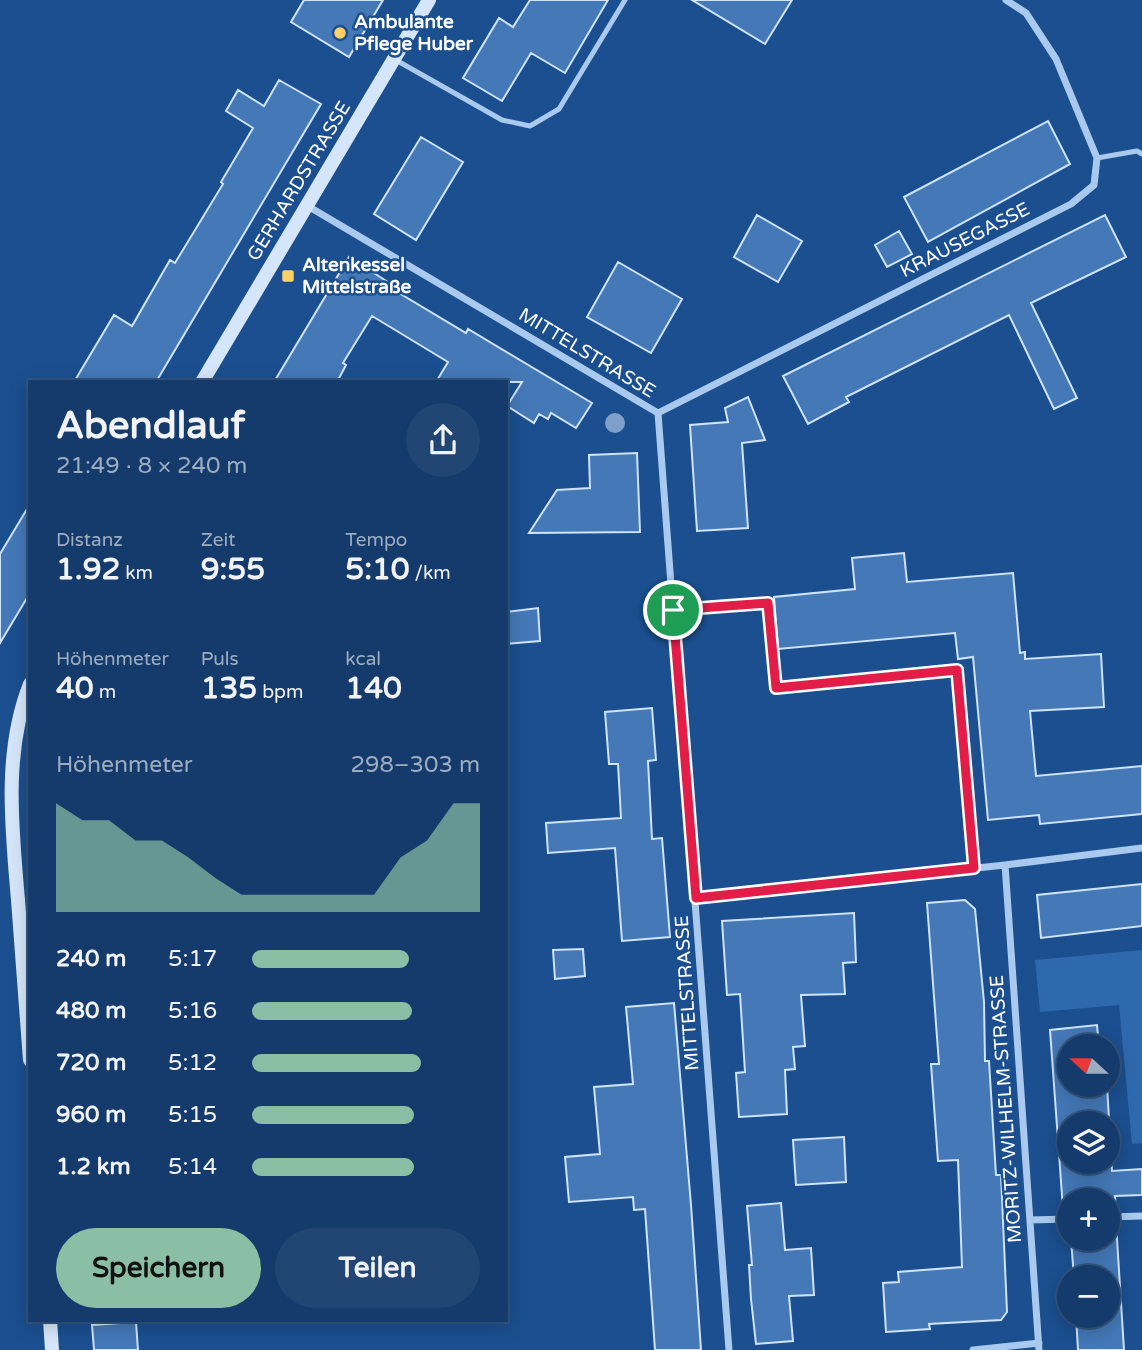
<!DOCTYPE html>
<html lang="de">
<meta charset="utf-8">
<style>
:root{--surface:#143b6b;--page:#214673;--text:#f1f3f6;--muted:#9dadc1;--line:#33557e;--accent:#8abfa5}
body{margin:0;font-family:"Varela Round",sans-serif;background:var(--page);color:var(--text);height:100vh;display:flex;flex-direction:column;font-size:26px;white-space:nowrap}
*{box-sizing:border-box;margin:0}
p{font-size:23px;color:var(--muted)}
.icon{flex:none;width:38px;height:38px;fill:none;stroke:currentColor;stroke-width:2;stroke-linecap:round;stroke-linejoin:round}
.map{position:relative;flex:1;overflow:hidden}
.sheet{position:absolute;left:28px;top:380px;width:480px;height:942px;display:flex;flex-direction:column;background:var(--surface);border-radius:0px;box-shadow:0 4px 18px #0003,0 0 0 2px var(--line)}
.sheet>*{flex:none}
.needle{width:46px;rotate:291deg}
.controls{position:absolute;left:1057px;top:1034px;display:grid;gap:14px}
.controls a{display:grid;place-items:center;width:63px;height:63px;border-radius:50%;background:var(--surface);box-shadow:0 4px 18px #0003,0 0 0 2px var(--line);font-size:35px}
.pin{position:absolute;display:grid;place-items:center;width:60px;height:60px;color:#fff;margin:-30px;border:4px solid #fff;border-radius:50%;box-shadow:0 2px 7px #0007}
.round{display:grid;place-items:center;flex:none;width:74px;height:74px;border-radius:37px;background:var(--page)}
.summary{display:flex;align-items:center;justify-content:space-between;height:119px;padding:0 28px}
h1{font-size:38px;font-weight:800;line-height:52px}
.figures{display:grid;grid-template-columns:repeat(3,1fr);gap:10px;height:119px;padding:7px 28px}
.figures div{display:grid;align-content:center}
.figures b{font-size:30px;font-weight:800}
.figures small{font-size:19px;font-weight:400}
.figures p{font-size:19px}
.chart{height:196px;padding:14px 28px}
.chart p{display:flex;justify-content:space-between}
.chart svg{width:100%;height:126px;margin-top:7px;fill:var(--accent);opacity:.7}
.cta{display:flex;gap:14px;margin-top:auto;padding:14px 28px}
.cta a{flex:1;height:80px;border-radius:42px;background:var(--accent);color:#111;font-size:28px;font-weight:800;line-height:80px;text-align:center}
.cta a+a{background:var(--page);color:var(--text)}
ul{padding:0 28px;list-style:none;font-size:23px}
li{display:grid;grid-template-columns:112px 84px 1fr;align-items:center;height:52px}
li i{height:18px;border-radius:9px;background:var(--accent)}
.map>svg:first-child{display:block}
.green{fill:#2e69ad}
.building{fill:#4478b7;stroke:#cfe3fa;stroke-width:2;fill-rule:evenodd}
.lines{fill:none;stroke-linecap:round;stroke-linejoin:round}
.path{stroke:#a9c9ee;stroke-width:4.5;stroke-dasharray:3.5 5;stroke-linecap:butt}
.lane{stroke:#a9c9ee;stroke-width:5}
.street{stroke:#a9c9ee;stroke-width:7}
.secondary{stroke:#d6e6fa;stroke-width:14}
.tree{fill:#7ea0ca}
.route-casing{stroke:#fff;stroke-width:14}
.route{stroke:#e11d48;stroke-width:9}
.poi-dot{fill:#ffd166;stroke:#1b4f8f;stroke-width:2.5}
.labels{text-anchor:middle;dominant-baseline:central;stroke-width:5;stroke-linejoin:round;paint-order:stroke}
.poi-label{font-size:19px;font-weight:bold;fill:#fff;stroke:#1b4f8f;text-anchor:start}
.street-label{font-size:19px;fill:#fff;stroke:#1b4f8f}
</style>
<div class="map">
<svg width="1142" height="1350" viewBox="0 0 1142 1350">
<rect width="100%" height="100%" fill="#1b4f8f"/>
<path class="green" d="M 1142,950 L 1142,1143 L 1132,1144 L 1119,1005 L 1040,1012 L 1035,960 Z"/>
<path class="building" d="M 304,0 L 383,0 L 349,57 L 291,22 Z
M 530,0 L 608,0 L 565,73 L 531,53 L 502,101 L 463,78 L 499,18 L 513,27 Z
M 692,0 L 792,0 L 765,44 Z
M 279,80 L 321,104 L 156,382 L 74,382 L 114,315 L 132,326 L 170,260 L 175,263 L 223,184 L 221,182 L 253,128 L 226,111 L 238,90 L 264,106 Z
M 1048,121 L 1070,164 L 928,242 L 904,197 Z
M 421,137 L 463,162 L 416,240 L 374,214 Z
M 757,215 L 802,241 L 778,282 L 734,257 Z
M 1105,215 L 1126,257 L 1031,303 L 1077,398 L 1054,409 L 1009,315 L 846,397 L 849,402 L 808,424 L 783,376 Z
M 899,231 L 912,254 L 887,267 L 875,245 Z
M 349,257 L 391,284 L 389,287 L 466,333 L 468,329 L 592,403 L 576,428 L 551,413 L 548,419 L 539,414 L 534,423 L 507,406 L 522,382 L 436,382 L 448,362 L 372,316 L 343,363 L 346,365 L 337,382 L 274,382 Z
M 618,262 L 682,299 L 651,353 L 587,317 Z
M 748,397 L 765,440 L 742,443 L 748,528 L 697,531 L 690,425 L 728,422 L 725,408 Z
M 637,453 L 640,532 L 529,533 L 557,490 L 590,488 L 589,455 Z
M 30,504 L 30,593 L 0,643 L 0,554 Z
M 904,553 L 907,582 L 1013,573 L 1020,653 L 1025,652 L 1025,659 L 1101,654 L 1104,707 L 1030,711 L 1036,776 L 1142,766 L 1142,814 L 1040,824 L 1039,815 L 988,820 L 973,657 L 958,659 L 955,633 L 778,649 L 774,597 L 855,589 L 852,558 Z
M 538,608 L 540,641 L 506,644 L 506,612 Z
M 652,708 L 656,760 L 648,761 L 652,839 L 662,838 L 670,937 L 622,941 L 615,848 L 548,853 L 546,823 L 621,818 L 618,764 L 609,764 L 605,712 Z
M 1142,884 L 1142,926 L 1041,938 L 1037,895 Z
M 965,900 L 975,909 L 984,1002 L 985,1061 L 989,1061 L 996,1175 L 1001,1175 L 1007,1312 L 1001,1320 L 929,1324 L 930,1329 L 886,1332 L 883,1283 L 899,1282 L 898,1272 L 962,1267 L 958,1160 L 938,1161 L 931,1064 L 939,1064 L 927,903 Z
M 854,913 L 856,962 L 843,963 L 845,994 L 801,995 L 805,1046 L 793,1047 L 795,1069 L 785,1070 L 787,1114 L 739,1117 L 736,1073 L 745,1072 L 740,994 L 727,995 L 722,921 Z
M 583,949 L 585,976 L 555,979 L 553,950 Z
M 674,1003 L 691,1205 L 701,1350 L 655,1350 L 645,1209 L 634,1210 L 633,1197 L 569,1202 L 565,1157 L 600,1154 L 594,1087 L 633,1084 L 626,1007 Z
M 1097,1025 L 1099,1046 L 1069,1046 L 1069,1085 L 1107,1085 L 1112,1171 L 1142,1169 L 1142,1195 L 1115,1196 L 1116,1211 L 1108,1211 L 1108,1200 L 1069,1200 L 1069,1209 L 1063,1209 L 1050,1030 ZM 1069,1124 L 1108,1124 L 1108,1162 L 1069,1162 Z
M 844,1137 L 846,1182 L 796,1185 L 793,1140 Z
M 781,1203 L 785,1250 L 811,1248 L 814,1295 L 789,1296 L 793,1341 L 756,1344 L 751,1299 L 749,1265 L 752,1265 L 747,1206 Z
M 1108,1223 L 1116,1223 L 1124,1350 L 1078,1350 L 1076,1316 L 1108,1316 L 1108,1278 L 1074,1278 L 1071,1239 L 1108,1239 Z
M 136,1322 L 138,1350 L 94,1350 L 92,1325 Z"/>
<g class="lines">
<path class="path" d="M 692,608 L 768,603 L 777,688 L 957,670 L 973,850"/>
<path class="lane" d="M 394,59 L 502,120 L 530,126 L 559,109 L 625,0
M 1097,158 L 1137,151 L 1142,154"/>
<path class="street" d="M 306,205 L 658,413
M 658,413 L 729,1350
M 658,413 L 1071,204 L 1094,185 L 1097,158 L 1056,59 L 1026,13 L 1006,0
M 1005,865 L 1039,1350
M 696,898 L 1005,865 L 1142,848
M 1108,1217 L 1142,1216
M 1030,1220 L 1069,1219
M 973,1350 L 1039,1343"/>
<path class="secondary" d="M 202,382 L 429,0
M 30,684 C 3,752 12,829 18,900 C 22,953 26,1006 30,1060
M 50,1320 L 52,1350"/>
</g>
<circle class="tree" cx="615" cy="423" r="10"/>
<g class="lines">
<defs>
<path id="route" d="M 768,603 L 776,688 L 957,670 L 974,868 L 696,898 L 673,610 Z"/>
</defs>
<use href="#route" class="route-casing"/>
<use href="#route" class="route"/>
</g>
<g class="poi-dot">
<circle cx="340" cy="33" r="7"/>
<rect x="281" y="269" width="14" height="14" rx="3.5"/>
</g>
<g class="labels">
<g class="poi-label">
<text x="354" y="22">Ambulante<tspan x="354" dy="22">Pflege Huber</tspan></text>
<text x="302" y="265">Altenkessel<tspan x="302" dy="22">Mittelstraße</tspan></text>
</g>
<g class="street-label">
<text transform="translate(299 181) rotate(-59)">GERHARDSTRASSE</text>
<text transform="translate(965 240) rotate(-27)">KRAUSEGASSE</text>
<text transform="translate(587 353) rotate(31)">MITTELSTRASSE</text>
<text transform="translate(687 993) rotate(-94)">MITTELSTRASSE</text>
<text transform="translate(1006 1109) rotate(-94)">MORITZ-WILHELM-STRASSE</text>
</g>
</g>
</svg>
<div class="controls">
<a><svg class="needle" viewBox="-14 -14 28 28"><path d="M0-13l5 13h-10z" fill="#e53935"/><path d="M0 13l5-13h-10z" fill="#9dadc1"/></svg></a>
<a><svg class="icon" aria-label="layers" viewBox="0 0 24 24"><path d="M12 4l9 5-9 5-9-5zM3 14l9 5 9-5"/></svg></a>
<a>+</a>
<a>−</a>
</div>
<div class="pin" style="left:673px;top:610px;background:#1e9e55"><svg class="icon" aria-label="arrive" viewBox="0 0 24 24"><path d="M6 21V4h12l-3 4 3 4H6"/></svg></div>
<section class="sheet">
<div class="summary"><div><h1>Abendlauf</h1><p>21:49 · 8 × 240 m</p></div><a class="round"><svg class="icon" aria-label="share" viewBox="0 0 24 24"><path d="M12 15V3M7 8l5-5 5 5M5 13v7h14v-7"/></svg></a></div>
<div class="figures">
<div><p>Distanz</p><b>1.92<small> km</small></b></div>
<div><p>Zeit</p><b>9:55</b></div>
<div><p>Tempo</p><b>5:10<small> /km</small></b></div>
</div>
<div class="figures">
<div><p>Höhenmeter</p><b>40<small> m</small></b></div>
<div><p>Puls</p><b>135<small> bpm</small></b></div>
<div><p>kcal</p><b>140</b></div>
</div>
<div class="chart"><p><span>Höhenmeter</span>298–303 m</p>
<svg viewBox="0 0 160 44" preserveAspectRatio="none"><path d="M0 44V6L10 12L20 12L30 19L40 19L50 25L60 32L70 38L80 38L90 38L100 38L110 38L120 38L130 25L140 19L150 6L160 6V44z"/></svg>
</div>
<ul>
<li><b>240 m</b>5:17<i style="width:69%"></i></li>
<li><b>480 m</b>5:16<i style="width:70%"></i></li>
<li><b>720 m</b>5:12<i style="width:74%"></i></li>
<li><b>960 m</b>5:15<i style="width:71%"></i></li>
<li><b>1.2 km</b>5:14<i style="width:71%"></i></li>
</ul>
<div class="cta"><a>Speichern</a><a>Teilen</a></div>
</section>
</div>
